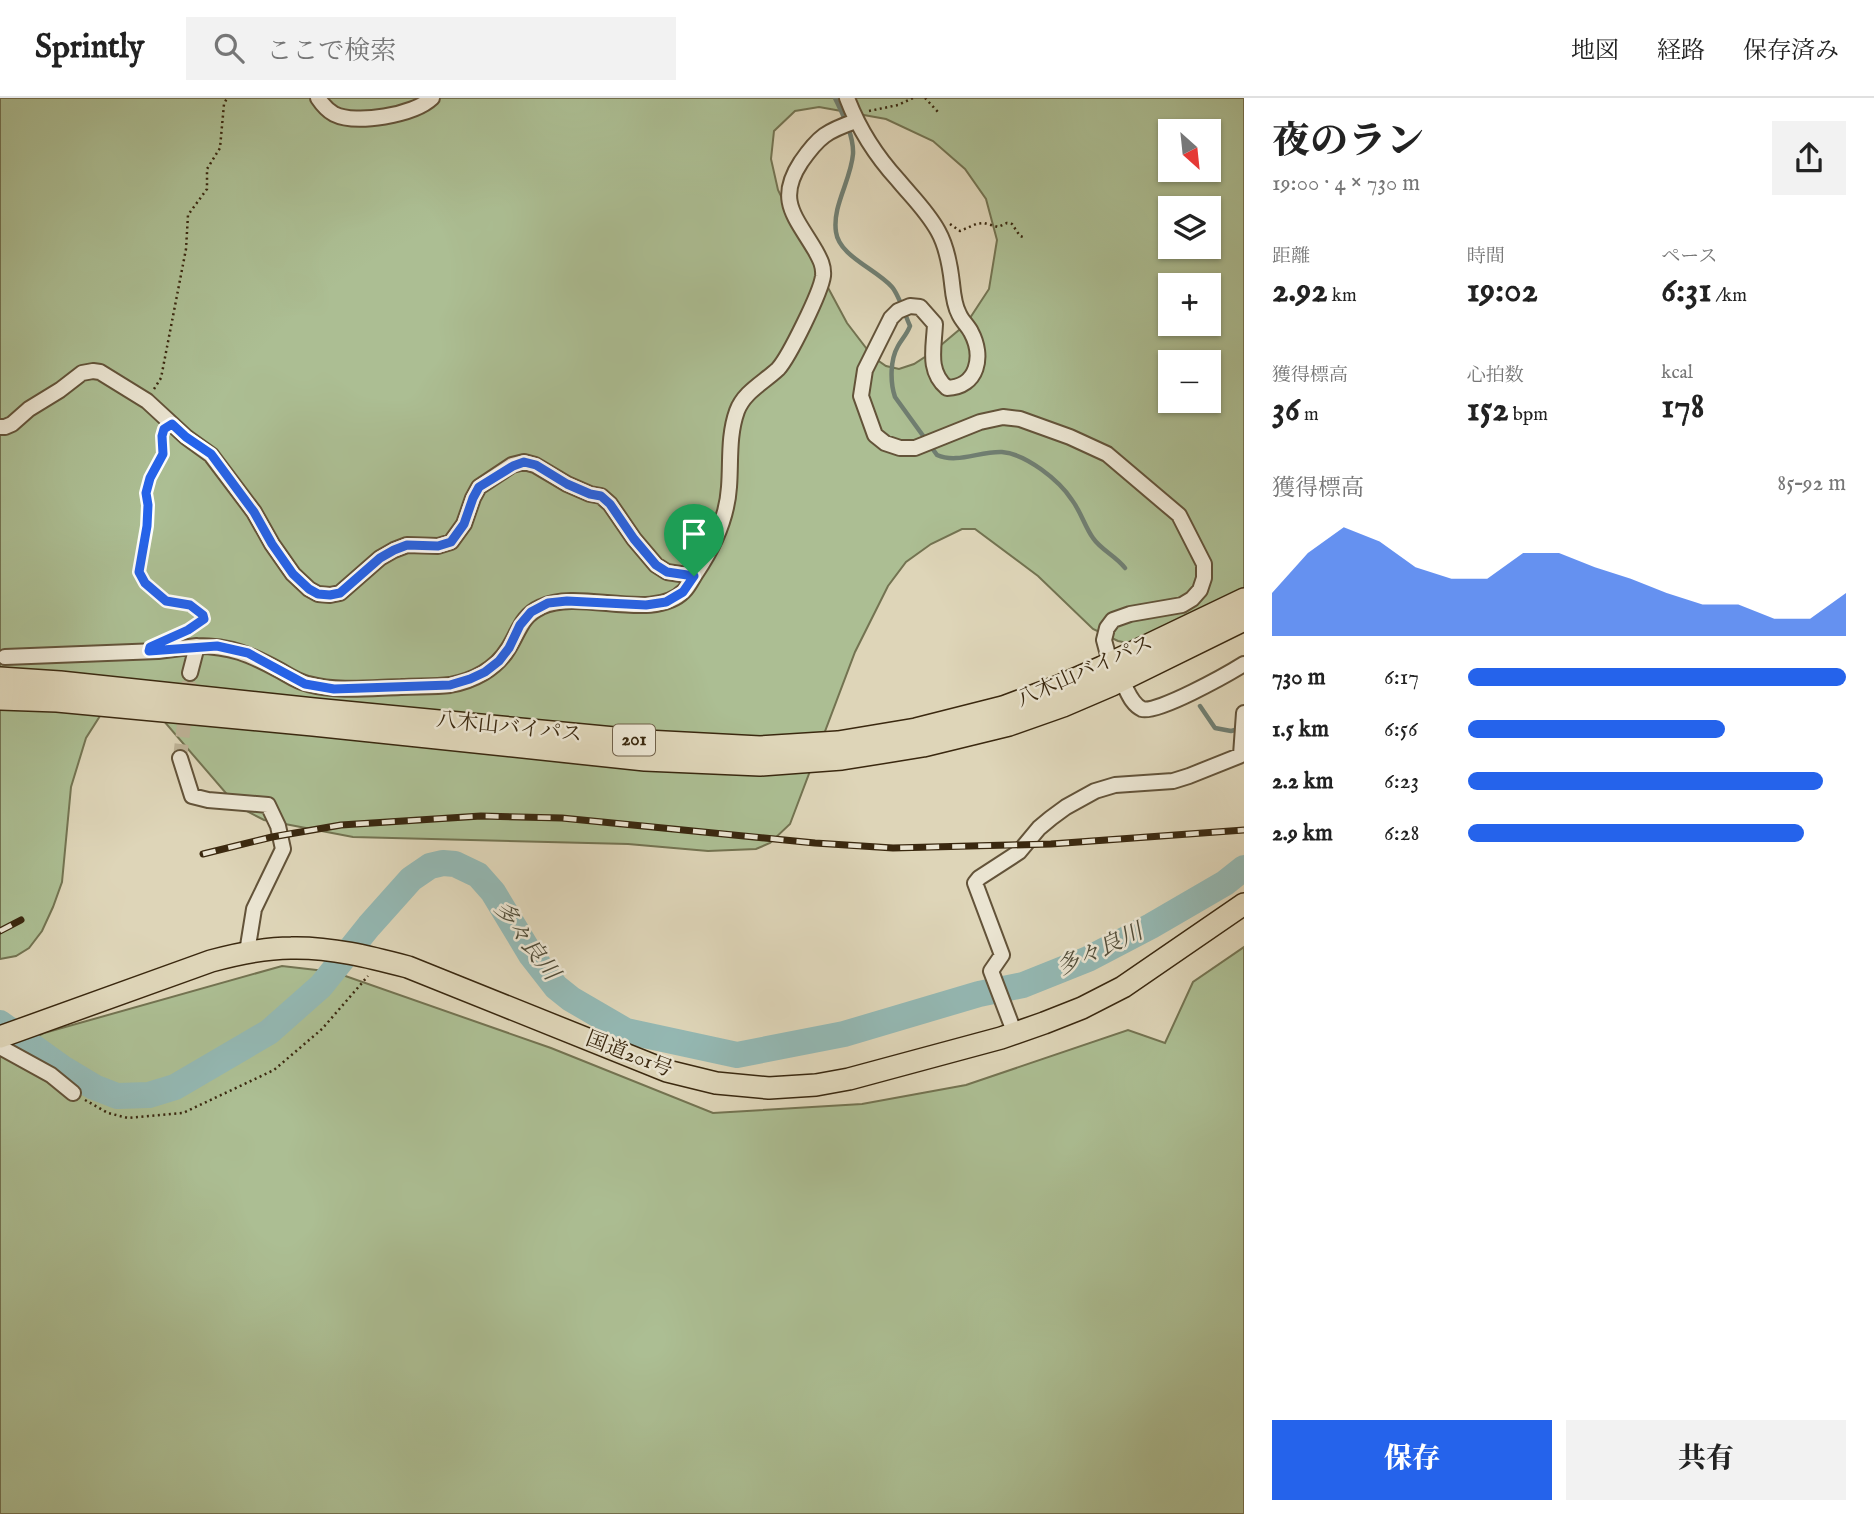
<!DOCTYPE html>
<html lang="ja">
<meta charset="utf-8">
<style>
:root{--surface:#fff;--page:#f2f2f2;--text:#222;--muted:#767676;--line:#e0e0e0;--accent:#2563eb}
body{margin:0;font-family:"IM FELL English","Noto Serif JP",serif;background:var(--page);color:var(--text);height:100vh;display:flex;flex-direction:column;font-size:26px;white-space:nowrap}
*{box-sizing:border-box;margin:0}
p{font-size:23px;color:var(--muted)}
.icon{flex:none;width:38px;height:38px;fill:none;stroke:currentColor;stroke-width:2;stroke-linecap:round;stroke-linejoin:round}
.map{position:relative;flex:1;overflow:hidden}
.sheet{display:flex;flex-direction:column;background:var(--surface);width:630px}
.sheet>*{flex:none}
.needle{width:46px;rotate:153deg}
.tools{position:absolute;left:1158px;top:21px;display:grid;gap:14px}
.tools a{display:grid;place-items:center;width:63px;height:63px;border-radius:0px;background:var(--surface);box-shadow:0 2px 5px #0004;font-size:35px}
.pin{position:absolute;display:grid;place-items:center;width:60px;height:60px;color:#fff;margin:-72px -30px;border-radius:50% 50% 50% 0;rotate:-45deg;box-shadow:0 0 7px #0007}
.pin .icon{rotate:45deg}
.round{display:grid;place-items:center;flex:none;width:74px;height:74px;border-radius:0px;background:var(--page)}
.head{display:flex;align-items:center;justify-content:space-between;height:119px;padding:0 28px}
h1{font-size:38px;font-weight:800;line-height:52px}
.figures{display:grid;grid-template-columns:repeat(3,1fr);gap:10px;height:119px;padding:7px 28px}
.figures div{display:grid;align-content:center}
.figures b{font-size:35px;font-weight:800}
.figures small{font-size:19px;font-weight:400}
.figures p{font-size:19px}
.chart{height:196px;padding:14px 28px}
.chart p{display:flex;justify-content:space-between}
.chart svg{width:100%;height:126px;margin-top:7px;fill:var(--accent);opacity:.7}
.cta{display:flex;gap:14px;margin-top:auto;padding:14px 28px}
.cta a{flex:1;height:80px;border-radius:0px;background:var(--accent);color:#fff;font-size:28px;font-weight:800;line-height:80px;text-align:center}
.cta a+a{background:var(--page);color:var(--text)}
ul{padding:0 28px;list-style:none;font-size:23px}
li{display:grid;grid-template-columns:112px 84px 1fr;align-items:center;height:52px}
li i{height:18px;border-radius:9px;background:var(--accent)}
header{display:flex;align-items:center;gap:42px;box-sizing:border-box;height:98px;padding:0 35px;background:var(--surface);border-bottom:2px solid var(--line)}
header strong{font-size:33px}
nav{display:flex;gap:38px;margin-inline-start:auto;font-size:24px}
.search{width:490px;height:63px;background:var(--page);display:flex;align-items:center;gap:18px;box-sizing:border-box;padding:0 24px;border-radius:0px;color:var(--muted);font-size:26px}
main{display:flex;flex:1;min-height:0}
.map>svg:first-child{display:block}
.green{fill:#acbe93;stroke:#737351;stroke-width:2;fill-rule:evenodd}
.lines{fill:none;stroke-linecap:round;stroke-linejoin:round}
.stream{stroke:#707e71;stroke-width:4.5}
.river{stroke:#94b8b3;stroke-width:26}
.minor-tunnel{stroke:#bdb296;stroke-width:14;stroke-dasharray:14 7;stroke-linecap:butt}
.minor-casing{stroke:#635339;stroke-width:18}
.highway-casing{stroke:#3a280f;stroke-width:24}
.path{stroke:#3a280f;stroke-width:2.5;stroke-dasharray:2 3.5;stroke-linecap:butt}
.minor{stroke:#eae4d1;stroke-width:14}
.highway{stroke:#ded5b8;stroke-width:21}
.rail-casing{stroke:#3a280f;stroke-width:7}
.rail{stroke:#eae4d1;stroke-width:4.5;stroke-dasharray:13;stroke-linecap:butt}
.route-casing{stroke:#fff;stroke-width:14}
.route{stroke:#2563eb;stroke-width:9}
.labels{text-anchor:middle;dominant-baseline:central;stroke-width:5;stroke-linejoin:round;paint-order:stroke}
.shield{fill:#eae4d1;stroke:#6f6049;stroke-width:2}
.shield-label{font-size:19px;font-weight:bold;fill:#3a280f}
.street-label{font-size:21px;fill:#3a280f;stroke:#eae4d1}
.water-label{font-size:23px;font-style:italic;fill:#504c38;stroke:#eae4d1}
</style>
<header>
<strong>Sprintly</strong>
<div class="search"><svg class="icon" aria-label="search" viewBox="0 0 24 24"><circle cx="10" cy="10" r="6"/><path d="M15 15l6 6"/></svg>ここで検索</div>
<nav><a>地図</a><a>経路</a><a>保存済み</a></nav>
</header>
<main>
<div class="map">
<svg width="1244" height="1416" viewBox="0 0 1244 1416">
<rect width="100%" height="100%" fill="#ded5b8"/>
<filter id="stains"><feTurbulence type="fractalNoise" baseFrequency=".00286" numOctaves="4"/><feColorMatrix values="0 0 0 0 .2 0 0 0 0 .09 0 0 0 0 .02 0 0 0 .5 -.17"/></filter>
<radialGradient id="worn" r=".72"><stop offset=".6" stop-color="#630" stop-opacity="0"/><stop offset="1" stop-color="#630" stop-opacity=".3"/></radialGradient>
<path class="green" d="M 0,0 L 1244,0 L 1244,533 L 1154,550 L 1118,543 L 1093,531 L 1038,478 L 975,431 L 962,431 L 931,446 L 906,464 L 888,488 L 855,554 L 790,726 L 770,745 L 756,751 L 708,753 L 628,746 L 353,739 L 264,722 L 237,708 L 151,608 L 113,609 L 100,618 L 86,640 L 71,689 L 62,784 L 53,809 L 42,833 L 29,850 L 16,858 L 0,861 ZM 819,9 L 886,21 L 933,43 L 965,71 L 986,101 L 997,142 L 989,191 L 966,226 L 934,253 L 914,266 L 899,271 L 886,268 L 873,259 L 847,225 L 804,145 L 778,92 L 771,61 L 774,33 L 795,13 ZM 1171,33 L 1209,33 L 1209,72 L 1171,72 ZM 1171,110 L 1209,110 L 1209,149 L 1171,149 ZM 1171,187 L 1209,187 L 1209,226 L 1171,226 ZM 1171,264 L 1209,264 L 1209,303 L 1171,303 Z
M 1244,849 L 1244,1416 L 0,1416 L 0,956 L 44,935 L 282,868 L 334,874 L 551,950 L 713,1015 L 862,1006 L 966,987 L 1128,932 L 1165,945 L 1193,884 Z"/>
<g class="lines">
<path class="stream" d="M 835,0 C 843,17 854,38 853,56 C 851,82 832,108 836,134 C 839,158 876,171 892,189 C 899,197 905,217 910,228 C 907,236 902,241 898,248 C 890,262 890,284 895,299 L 937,357 C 957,366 980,353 1002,354 C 1026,356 1059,382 1072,402 C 1081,414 1085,429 1093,440 C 1101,452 1116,458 1125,470
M 1200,608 L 1215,630 L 1231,633 L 1239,631"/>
<path class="river" d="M 0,925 L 64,971 L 94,989 L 117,998 L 149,997 L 175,989 L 269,934 L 321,888 L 369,828 L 411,781 L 430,768 L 443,765 L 455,766 L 478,777 L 493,794 L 531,857 L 556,889 L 571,901 L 626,933 L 737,957 L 844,936 L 979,896 L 1023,887 L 1088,861 L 1151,828 L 1225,785 L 1244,770"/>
<path class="minor-tunnel" d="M 180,660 L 190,575"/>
<defs>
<path id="minor" d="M 318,0 C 322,6 327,12 334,16 C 356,27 414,17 432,0
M 847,0 C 858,29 877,59 898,82 C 912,99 927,113 938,133 C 947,149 950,167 952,185 C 953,195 954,207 959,216 C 962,223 968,228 971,234 C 984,258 978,289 947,290 C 927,273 934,250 935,226 L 920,209 L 910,208 L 898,213 L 891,220 L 865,272 L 861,298 L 875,337 L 885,345 L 900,350 L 915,350 L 980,324 L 1003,319 L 1020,321 L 1070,339 L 1107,356 L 1179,417 L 1204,466 L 1204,480 L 1200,492 L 1192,501 L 1182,507 L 1130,516 L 1113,522 L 1107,530 L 1104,542 L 1108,557
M 0,329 L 5,329 L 12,326 L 29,311 L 60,292 L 82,275 L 93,273 L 100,274 L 147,303 L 186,339 L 211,357 L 254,414 L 272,446 L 293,476 L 309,491 L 318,496 L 330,497 L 340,495 L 380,460 L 394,452 L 407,447 L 438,448 L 451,444 L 464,426 L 473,400 L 479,389 L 512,367 L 524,364 L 535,367 L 567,386 L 590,396 L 601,398 L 610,406 L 634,441 L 656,467 L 667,474 L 694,478
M 5,559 L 158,553 L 197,548
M 190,575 L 197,548 C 231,548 249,556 279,572 C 288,577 298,584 308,586 C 338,594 370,590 401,589 C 417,588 434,589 450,587 C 473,583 496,571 508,551 C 519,534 521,518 541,509 C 580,490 653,525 684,493 C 689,488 692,481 696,475 C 713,450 727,420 729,389 C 731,364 728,338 737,313 C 744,294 763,285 778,271 C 789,259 821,194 823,178 C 824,168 820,161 815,152 C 795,118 776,102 801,64 C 819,38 827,33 856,23
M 1125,589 C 1129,597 1133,607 1142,611 C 1157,616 1228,576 1244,566
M 1241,657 L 1244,615
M 180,660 L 192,698 L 208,702 L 268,707 L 278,728 L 283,751 L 254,811 L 247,854
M 1015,936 L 991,873 L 1002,857 L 975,785 L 979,780 L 1019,754 L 1039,730 L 1051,720 L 1066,709 L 1095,693 L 1115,687 L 1173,683 L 1189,678 L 1244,656
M 0,949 L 51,977 L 73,995"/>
<path id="highway" d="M 0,580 L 60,584 L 314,611 L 646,643 L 760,649 L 838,644 L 916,631 L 1003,609 L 1059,588 L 1102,569 L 1244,501
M 0,601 L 57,603 L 313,627 L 645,662 L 760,667 L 842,661 L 923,648 L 1009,627 L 1063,608 L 1112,587 L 1244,522
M 0,939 L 211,863 C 237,856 264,850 291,850 C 331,849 370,859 408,869 L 667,973 L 716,985 L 769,990 L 816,987 L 849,981 L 1001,940 L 1044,925 L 1082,910 L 1123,889 L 1244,806"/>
</defs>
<use href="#minor" class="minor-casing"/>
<use href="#highway" class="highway-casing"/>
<path class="path" d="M 925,0 L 939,15
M 869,13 L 898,7 L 913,0
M 950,126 L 960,133 L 976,126 L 984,125 L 998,129 L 1007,125 L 1012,126 L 1020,138 L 1026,140
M 154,291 L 161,280 L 186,151 L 188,117 L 207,91 L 207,71 L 220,50 L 224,6 L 227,0
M 162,335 L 163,356 L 150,380 L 146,395 L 147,428 L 139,474 L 145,485 L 166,503 L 190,507 L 203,517 L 204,521 L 181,535
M 85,1002 L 108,1015 L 128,1020 L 183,1015 L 274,972 L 322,931 L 368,878"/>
<use href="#minor" class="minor"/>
<use href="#highway" class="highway"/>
<defs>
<path id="rail" d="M 203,756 L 272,739 L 341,727 L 481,718 L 562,720 L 815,745 L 893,750 L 1051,746 L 1244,732
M 0,833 L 21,822"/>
</defs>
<use href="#rail" class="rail-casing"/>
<use href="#rail" class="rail"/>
</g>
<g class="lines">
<defs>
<path id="route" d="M 172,326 L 186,339 L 211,356 L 254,414 L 272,446 L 293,476 L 309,491 L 318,496 L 330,497 L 340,495 L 380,460 L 394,452 L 407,447 L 438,448 L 451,444 L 464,426 L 473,400 L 479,389 L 513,368 L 524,364 L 536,367 L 567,386 L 590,396 L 601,398 L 610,406 L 634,441 L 656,467 L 667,474 L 694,478 L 683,494 L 666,504 L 646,507 L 567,503 L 548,505 L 531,514 L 520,527 L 509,550 L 499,563 L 485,574 L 470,581 L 450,587 L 334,591 L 305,586 L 248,555 L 217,548 L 149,553 L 150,549 L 188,532 L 204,521 L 203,517 L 190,507 L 166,503 L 145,485 L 139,474 L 147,428 L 148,407 L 146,395 L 150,380 L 163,356 L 162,338 L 164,331 Z"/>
</defs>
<use href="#route" class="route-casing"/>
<use href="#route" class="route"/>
</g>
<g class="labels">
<rect class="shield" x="613" y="626.5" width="42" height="31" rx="5"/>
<g class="shield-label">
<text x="634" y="642">201</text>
</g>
<g class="street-label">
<text transform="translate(1085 574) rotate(-24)">八木山バイパス</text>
<text transform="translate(509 630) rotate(6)">八木山バイパス</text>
<text transform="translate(629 957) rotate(21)">国道201号</text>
</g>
<g class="water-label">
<text transform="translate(526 843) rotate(53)">多々良川</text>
<text transform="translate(1100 852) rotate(-25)">多々良川</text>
</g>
</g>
<rect width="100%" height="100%" filter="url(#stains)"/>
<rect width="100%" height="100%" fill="url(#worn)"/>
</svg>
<div class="tools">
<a><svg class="needle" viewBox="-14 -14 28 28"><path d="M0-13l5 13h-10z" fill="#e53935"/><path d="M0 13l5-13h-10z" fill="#767676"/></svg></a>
<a><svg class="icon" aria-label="layers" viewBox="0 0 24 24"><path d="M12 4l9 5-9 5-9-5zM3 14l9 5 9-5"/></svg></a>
<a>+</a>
<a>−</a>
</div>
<div class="pin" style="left:694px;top:478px;background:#1e9e55"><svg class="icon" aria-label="arrive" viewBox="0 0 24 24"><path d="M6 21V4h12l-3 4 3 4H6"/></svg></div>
</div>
<section class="sheet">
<div class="head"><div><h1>夜のラン</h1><p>19:00 · 4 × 730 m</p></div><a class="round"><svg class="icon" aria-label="share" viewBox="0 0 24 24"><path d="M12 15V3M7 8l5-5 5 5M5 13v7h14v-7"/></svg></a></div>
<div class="figures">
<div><p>距離</p><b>2.92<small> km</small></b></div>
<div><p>時間</p><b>19:02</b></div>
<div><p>ペース</p><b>6:31<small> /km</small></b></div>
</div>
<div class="figures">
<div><p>獲得標高</p><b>36<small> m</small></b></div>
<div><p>心拍数</p><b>152<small> bpm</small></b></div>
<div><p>kcal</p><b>178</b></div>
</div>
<div class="chart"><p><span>獲得標高</span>85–92 m</p>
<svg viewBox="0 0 160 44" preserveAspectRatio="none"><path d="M0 44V29L10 15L20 6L30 11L40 20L50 24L60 24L70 15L80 15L90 20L100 24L110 29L120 33L130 33L140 38L150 38L160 29V44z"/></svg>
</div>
<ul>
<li><b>730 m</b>6:17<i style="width:100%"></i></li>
<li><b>1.5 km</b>6:56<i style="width:68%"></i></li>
<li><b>2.2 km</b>6:23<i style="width:94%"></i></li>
<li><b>2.9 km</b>6:28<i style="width:89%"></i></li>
</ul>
<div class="cta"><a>保存</a><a>共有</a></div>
</section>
</main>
